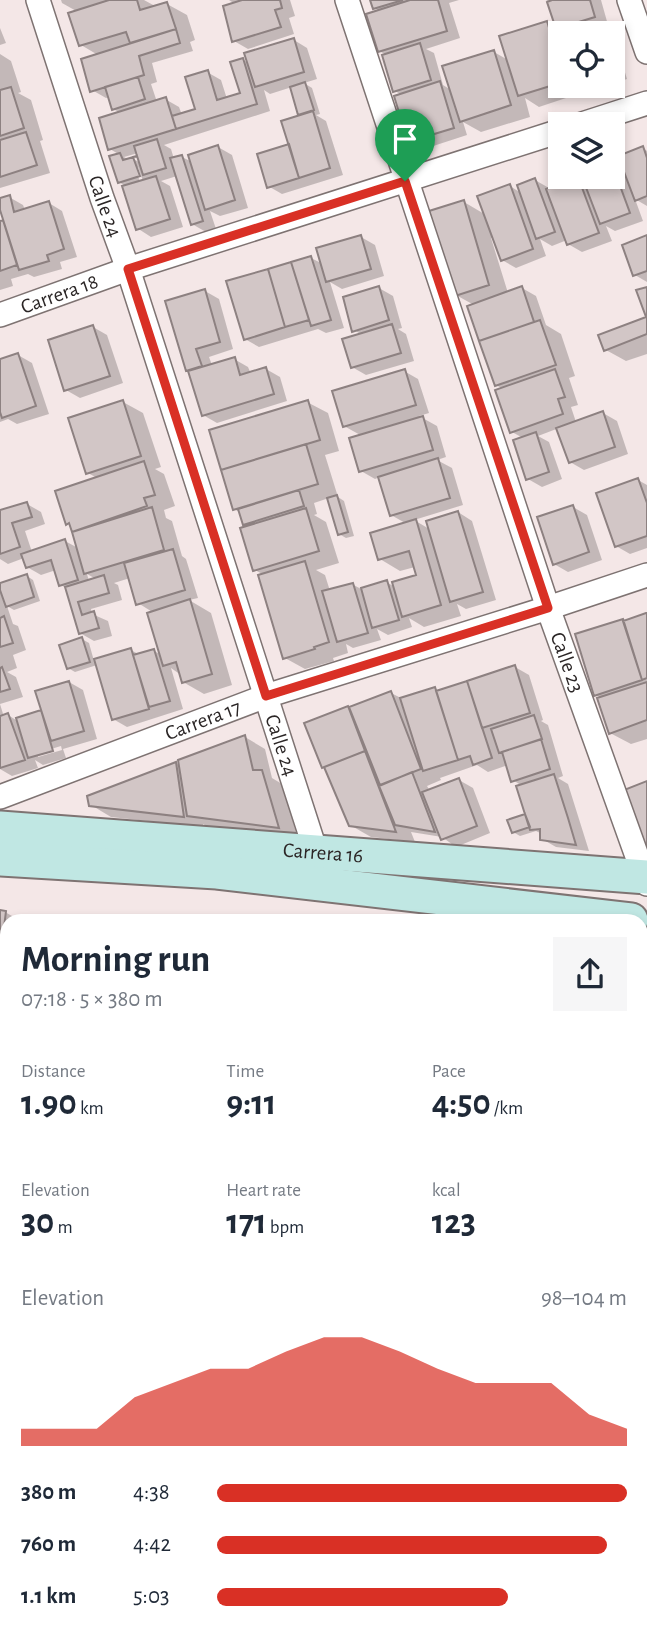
<!DOCTYPE html>
<meta charset="utf-8">
<style>
:root{--surface:#fff;--page:#f6f6f7;--text:#1f2937;--muted:#747a83;--accent:#d93025}
body{margin:0;font-family:"Alegreya Sans",sans-serif;background:var(--page);color:var(--text);height:100vh;display:flex;flex-direction:column;font-size:26px;white-space:nowrap}
*{box-sizing:border-box;margin:0}
p{font-size:23px;color:var(--muted)}
.icon{flex:none;width:38px;height:38px;fill:none;stroke:currentColor;stroke-width:2;stroke-linecap:round;stroke-linejoin:round}
.map{position:relative;flex:1;overflow:hidden}
.panel{position:absolute;left:0px;top:914px;width:648px;height:726px;display:flex;flex-direction:column;background:var(--surface);border-radius:21px 21px 0 0;box-shadow:0 4px 10px #0003}
.panel>*{flex:none}
.buttons{position:absolute;left:548px;top:21px;display:grid;gap:14px}
.buttons a{display:grid;place-items:center;width:77px;height:77px;border-radius:0px;background:var(--surface);box-shadow:0 4px 10px #0003;font-size:35px}
.pin{position:absolute;display:grid;place-items:center;width:60px;height:60px;color:#fff;margin:-72px -30px;border-radius:50% 50% 50% 0;rotate:-45deg;box-shadow:0 0 7px #0007}
.pin .icon{rotate:45deg}
.round{display:grid;place-items:center;flex:none;width:74px;height:74px;border-radius:0px;background:var(--page)}
.head{display:flex;align-items:center;justify-content:space-between;height:119px;padding:0 21px}
h1{font-size:38px;font-weight:700;line-height:52px}
.stats{display:grid;grid-template-columns:repeat(3,1fr);gap:10px;height:119px;padding:7px 21px}
.stats div{display:grid;align-content:center}
.stats b{font-size:35px;font-weight:700}
.stats small{font-size:19px;font-weight:400}
.stats p{font-size:19px}
.chart{height:196px;padding:14px 21px}
.chart p{display:flex;justify-content:space-between}
.chart svg{width:100%;height:126px;margin-top:7px;fill:var(--accent);opacity:.7}
ul{padding:0 21px;list-style:none;font-size:23px}
li{display:grid;grid-template-columns:112px 84px 1fr;align-items:center;height:52px}
li i{height:18px;border-radius:9px;background:var(--accent)}
.map>svg:first-child{display:block}
.shadow{fill:#0003;fill-rule:evenodd}
.building{fill:#d2c6c6;stroke:#8d8181;stroke-width:2}
.lines{fill:none;stroke-linecap:round;stroke-linejoin:round}
.street-casing{stroke:#7e7372;stroke-width:26}
.secondary-casing{stroke:#7e7372;stroke-width:37}
.street{stroke:#fff;stroke-width:23}
.secondary{stroke:#c0e7e3;stroke-width:33}
.route-casing{stroke:#fff;stroke-width:14}
.route{stroke:#d93025;stroke-width:9}
.labels{text-anchor:middle;dominant-baseline:central;stroke-width:5;stroke-linejoin:round;paint-order:stroke}
.street-label{font-size:21px;fill:#2b2626;stroke:#f4e7e7}
</style>
<div class="map">
<svg width="647" height="1639" viewBox="0 0 647 1639">
<rect width="100%" height="100%" fill="#f4e7e7"/>
<path class="shadow" d="M 61,0 L 144,0 L 155,6 L 167,4 L 187,15 L 195,40 L 190,42 L 193,51 L 152,63 L 157,82 L 151,84 L 157,102 L 165,99 L 179,107 L 182,115 L 197,111 L 207,72 L 221,80 L 227,99 L 242,94 L 243,60 L 249,63 L 294,40 L 307,48 L 317,79 L 304,83 L 312,88 L 320,114 L 316,115 L 326,121 L 343,175 L 282,194 L 268,186 L 291,145 L 300,116 L 292,87 L 270,94 L 264,90 L 270,111 L 164,145 L 171,149 L 174,159 L 182,157 L 192,162 L 218,147 L 232,155 L 248,208 L 220,216 L 210,211 L 216,229 L 206,232 L 192,224 L 177,176 L 161,181 L 170,186 L 183,227 L 151,237 L 137,228 L 127,187 L 119,182 L 120,155 L 110,149 L 121,113 L 113,109 L 110,97 L 106,98 L 92,90 L 98,55 L 81,45 L 78,12 L 62,3 ZM 138,153 L 141,163 L 133,159 L 129,160 L 124,157 ZM 135,167 L 138,167 L 144,184 L 141,185 Z
M 229,0 L 290,0 L 295,16 L 289,18 L 294,34 L 248,49 L 234,41 L 235,4 Z
M 372,0 L 459,0 L 449,3 L 460,38 L 426,49 L 434,53 L 443,85 L 451,90 L 494,52 L 508,60 L 547,23 L 558,30 L 549,2 L 546,0 L 601,0 L 608,25 L 580,33 L 560,33 L 560,86 L 582,86 L 584,92 L 539,107 L 525,98 L 530,117 L 481,132 L 463,122 L 467,135 L 424,149 L 410,141 L 402,95 L 395,91 L 387,55 L 379,51 L 380,11 L 374,8 Z
M 0,28 L 6,43 L 0,45 Z
M 612,41 L 616,43 L 627,79 L 612,84 Z
M 0,54 L 11,61 L 21,92 L 18,93 L 31,100 L 43,140 L 40,141 L 50,173 L 0,188 Z
M 643,148 L 647,151 L 647,206 L 635,199 L 643,221 L 615,231 L 606,226 L 612,241 L 582,252 L 568,244 L 567,240 L 552,246 L 540,239 L 546,256 L 516,268 L 502,260 L 494,237 L 491,238 L 508,293 L 522,288 L 536,296 L 546,325 L 561,334 L 575,376 L 569,378 L 578,405 L 571,407 L 576,422 L 603,413 L 617,421 L 628,454 L 584,470 L 570,462 L 559,428 L 538,436 L 549,442 L 562,479 L 542,487 L 528,479 L 523,438 L 512,432 L 503,389 L 496,385 L 469,307 L 474,305 L 456,295 L 464,202 L 486,215 L 510,186 L 521,193 L 535,180 L 549,188 L 569,182 L 567,177 L 612,177 L 612,160 L 624,167 Z
M 9,197 L 23,205 L 25,210 L 49,203 L 62,211 L 77,257 L 60,262 L 62,269 L 34,277 L 28,274 L 11,279 L 13,286 L 0,290 L 0,223 L 5,221 L 0,200 Z
M 361,237 L 375,245 L 384,276 L 342,289 L 330,282 L 344,328 L 326,333 L 318,329 L 259,347 L 245,339 L 229,283 L 311,258 L 323,264 Z
M 647,237 L 647,282 L 635,275 Z
M 379,288 L 393,296 L 402,328 L 398,329 L 406,334 L 414,361 L 366,375 L 352,367 L 362,335 L 354,330 Z
M 205,291 L 219,299 L 233,349 L 209,357 L 212,365 L 234,359 L 248,367 L 251,374 L 266,369 L 280,377 L 287,401 L 217,423 L 203,415 L 191,372 L 188,370 Z
M 647,319 L 647,354 L 626,361 L 606,350 Z
M 93,327 L 107,335 L 123,383 L 80,398 L 66,390 Z
M 18,355 L 32,363 L 49,414 L 17,424 L 8,419 L 0,422 L 0,360 Z
M 404,371 L 418,379 L 429,413 L 419,416 L 437,426 L 446,457 L 437,460 L 452,468 L 463,505 L 414,520 L 431,530 L 458,512 L 472,521 L 496,600 L 466,609 L 457,604 L 461,616 L 424,627 L 409,618 L 412,627 L 388,635 L 377,629 L 381,640 L 353,648 L 346,644 L 348,653 L 333,658 L 334,661 L 305,669 L 285,658 L 264,575 L 255,570 L 250,527 L 244,523 L 241,513 L 234,509 L 307,402 L 328,413 L 339,451 L 325,455 L 338,497 L 344,501 L 354,536 L 346,538 L 339,534 L 329,498 L 314,503 L 317,514 L 314,515 L 326,522 L 339,563 L 316,570 L 325,575 L 330,591 L 352,584 L 361,589 L 386,582 L 395,587 L 418,576 L 415,567 L 400,571 L 380,559 L 407,524 L 391,515 L 380,477 L 375,479 L 361,471 L 362,436 L 344,426 Z
M 123,402 L 143,413 L 161,467 L 155,469 L 164,474 L 175,506 L 164,510 L 166,518 L 172,521 L 182,556 L 186,559 L 198,598 L 189,600 L 211,613 L 232,685 L 204,694 L 183,682 L 181,675 L 171,668 L 183,709 L 127,727 L 113,719 L 97,665 L 75,672 L 68,668 L 82,639 L 89,643 L 94,661 L 131,650 L 140,655 L 154,651 L 162,655 L 154,613 L 138,603 L 130,578 L 114,583 L 118,585 L 122,600 L 91,609 L 92,614 L 108,621 L 112,636 L 94,641 L 80,633 L 67,588 L 60,585 L 56,570 L 41,575 L 27,567 L 24,558 L 8,564 L 0,559 L 0,512 L 27,504 L 41,512 L 45,524 L 25,531 L 32,552 L 65,541 L 78,548 L 71,526 L 68,523 L 97,478 L 88,473 ZM 87,574 L 96,579 L 89,581 Z
M 638,480 L 647,485 L 647,548 L 630,554 L 616,546 Z
M 573,507 L 587,515 L 602,560 L 568,572 L 554,564 Z
M 27,576 L 33,580 L 40,601 L 14,610 L 7,606 L 13,624 L 18,626 L 26,650 L 13,655 L 17,668 L 7,672 L 16,677 L 23,697 L 0,704 L 4,717 L 8,715 L 16,720 L 44,712 L 69,682 L 83,690 L 97,739 L 63,749 L 66,758 L 43,765 L 35,760 L 38,768 L 12,776 L 0,769 L 0,583 L 1,585 ZM 61,746 L 62,750 L 38,757 L 38,753 Z
M 647,615 L 647,739 L 631,744 L 610,733 L 603,699 L 595,694 L 625,622 Z
M 515,667 L 529,675 L 543,720 L 541,721 L 548,725 L 563,776 L 558,778 L 568,784 L 589,851 L 556,847 L 542,839 L 542,834 L 536,831 L 520,836 L 513,832 L 527,815 L 522,786 L 513,780 L 508,765 L 488,772 L 477,765 L 440,778 L 441,780 L 427,786 L 430,791 L 459,780 L 473,788 L 490,833 L 456,847 L 442,837 L 411,832 L 415,842 L 371,837 L 350,825 L 327,769 L 323,767 L 347,708 L 350,709 L 391,693 L 403,699 L 435,689 L 439,692 Z
M 245,737 L 265,749 L 272,778 L 282,784 L 298,839 L 209,827 L 203,824 L 203,827 L 111,817 L 91,805 L 176,763 L 181,767 Z
M 0,912 L 5,912 L 19,920 L 7,920 L 7,1016 L 0,1015 Z
M 0,1032 L 7,1033 L 7,1067 L 0,1063 Z
M 0,1068 L 7,1069 L 7,1149 L 0,1148 Z
M 0,1215 L 7,1216 L 7,1300 L 0,1299 Z
M 0,1362 L 7,1364 L 7,1440 L 0,1439 Z
M 0,1508 L 7,1509 L 7,1580 L 1,1577 L 1,1580 Z
M 12,1633 L 42,1633 L 41,1639 L 12,1639 Z
M 64,1633 L 152,1633 L 151,1639 L 127,1639 Z
M 475,1633 L 572,1633 L 583,1639 L 480,1639 L 480,1634 Z"/>
<path class="building" d="M 109,0 L 137,0 L 140,10 L 167,2 L 176,29 L 130,43 L 126,32 L 79,46 L 68,13 Z
M 242,0 L 280,0 L 282,8 L 275,10 L 281,27 L 232,42 L 223,6 Z
M 370,0 L 403,0 L 373,9 Z
M 410,0 L 438,0 L 447,31 L 378,52 L 366,14 Z
M 552,0 L 590,0 L 595,17 L 556,29 L 547,2 Z
M 547,21 L 560,65 L 560,83 L 518,96 L 499,36 Z
M 176,29 L 180,43 L 139,56 L 144,75 L 90,92 L 81,59 Z
M 294,38 L 304,72 L 255,87 L 244,53 Z
M 420,43 L 431,80 L 393,92 L 382,55 Z
M 494,50 L 511,105 L 460,122 L 442,66 Z
M 243,58 L 257,104 L 176,129 L 172,116 L 195,109 L 185,77 L 208,70 L 217,100 L 240,93 L 230,62 Z
M 138,77 L 145,99 L 112,110 L 105,87 Z
M 440,81 L 454,128 L 408,142 L 394,96 Z
M 305,82 L 314,110 L 298,115 L 290,87 Z
M 11,87 L 24,128 L 0,136 L 0,90 Z
M 166,97 L 176,129 L 108,150 L 99,118 Z
M 313,111 L 330,168 L 299,178 L 281,121 Z
M 26,132 L 37,165 L 0,177 L 0,140 Z
M 157,139 L 166,168 L 143,175 L 137,156 L 133,157 L 140,176 L 118,183 L 109,156 L 120,153 L 123,160 L 137,156 L 134,146 Z
M 289,144 L 299,178 L 267,188 L 257,154 Z
M 218,145 L 235,200 L 205,210 L 188,155 Z
M 643,146 L 647,158 L 647,196 L 635,201 L 618,156 Z
M 182,155 L 203,221 L 191,225 L 170,158 Z
M 612,164 L 630,213 L 600,224 L 582,177 L 612,177 Z
M 156,176 L 170,219 L 136,230 L 122,186 Z
M 565,177 L 578,177 L 599,233 L 567,245 L 546,189 L 566,181 Z
M 535,178 L 555,232 L 536,239 L 517,185 Z
M 510,184 L 533,249 L 501,261 L 477,196 Z
M 10,195 L 14,212 L 49,201 L 64,249 L 47,255 L 49,261 L 19,270 L 0,210 L 0,198 Z
M 464,200 L 489,285 L 455,296 L 429,211 Z
M 3,220 L 17,265 L 0,271 L 0,221 Z
M 361,235 L 371,269 L 326,282 L 316,248 Z
M 647,235 L 647,271 L 633,276 L 622,245 Z
M 311,256 L 331,320 L 311,326 L 291,262 Z
M 291,262 L 309,320 L 285,327 L 268,269 Z
M 268,269 L 285,327 L 244,340 L 226,281 Z
M 379,286 L 389,320 L 352,332 L 343,297 Z
M 522,286 L 534,322 L 479,341 L 467,306 Z
M 647,287 L 647,334 L 604,351 L 598,335 L 646,317 L 636,290 Z
M 205,289 L 220,342 L 196,349 L 202,366 L 186,371 L 165,301 Z
M 540,320 L 556,365 L 495,386 L 479,341 Z
M 392,324 L 401,353 L 351,368 L 342,339 Z
M 93,325 L 110,376 L 64,391 L 48,340 Z
M 18,353 L 36,406 L 2,418 L 0,412 L 0,359 Z
M 235,357 L 240,375 L 266,367 L 274,394 L 202,416 L 188,371 Z
M 405,369 L 416,405 L 343,427 L 332,391 Z
M 555,369 L 565,397 L 558,399 L 563,414 L 510,433 L 495,390 Z
M 123,400 L 141,456 L 86,474 L 68,418 Z
M 308,400 L 320,440 L 221,470 L 209,430 Z
M 603,411 L 615,447 L 569,463 L 556,428 Z
M 423,416 L 433,450 L 359,472 L 349,438 Z
M 536,432 L 549,472 L 526,480 L 513,440 Z
M 306,444 L 318,484 L 233,510 L 221,470 Z
M 438,458 L 450,498 L 390,516 L 378,477 Z
M 144,461 L 155,495 L 144,498 L 147,506 L 72,532 L 69,523 L 66,525 L 55,491 Z
M 638,478 L 647,503 L 647,536 L 615,547 L 596,493 Z
M 299,490 L 304,506 L 243,525 L 238,509 Z
M 337,495 L 348,532 L 338,535 L 327,498 Z
M 27,502 L 32,517 L 12,523 L 20,547 L 0,554 L 0,510 Z
M 573,505 L 589,552 L 553,565 L 537,517 Z
M 152,507 L 164,550 L 84,574 L 72,532 Z
M 306,508 L 319,551 L 253,571 L 240,528 Z
M 458,511 L 483,592 L 450,602 L 426,521 Z
M 416,519 L 441,605 L 402,617 L 392,582 L 416,575 L 409,551 L 378,560 L 370,533 Z
M 65,539 L 78,580 L 59,586 L 51,560 L 26,568 L 21,554 Z
M 173,549 L 185,590 L 136,605 L 124,563 Z
M 305,561 L 329,642 L 314,647 L 315,649 L 283,659 L 258,575 Z
M 27,574 L 34,597 L 6,607 L 0,590 L 0,583 Z
M 104,575 L 109,593 L 78,602 L 82,615 L 94,611 L 99,628 L 79,634 L 65,587 Z
M 387,580 L 399,620 L 372,628 L 361,588 Z
M 353,583 L 368,633 L 337,642 L 322,591 Z
M 190,599 L 212,674 L 182,683 L 176,662 L 163,666 L 147,613 Z
M 646,613 L 647,613 L 647,678 L 642,680 L 623,621 Z
M 4,616 L 13,643 L 0,647 L 0,618 Z
M 623,619 L 642,680 L 594,696 L 575,634 Z
M 82,637 L 90,662 L 67,669 L 59,645 Z
M 131,648 L 149,709 L 112,720 L 94,659 Z
M 154,649 L 170,701 L 149,707 L 133,655 Z
M 515,665 L 530,713 L 482,728 L 467,681 Z
M 2,667 L 10,689 L 0,692 L 0,668 Z
M 69,681 L 84,731 L 51,741 L 35,691 Z
M 467,681 L 492,758 L 473,765 L 470,756 L 458,760 L 436,691 Z
M 647,682 L 647,720 L 609,734 L 597,698 Z
M 435,687 L 458,760 L 423,771 L 400,698 Z
M 391,691 L 421,769 L 380,785 L 349,707 Z
M 348,706 L 365,751 L 322,768 L 304,723 Z
M 41,710 L 53,751 L 28,758 L 16,718 Z
M 8,713 L 25,760 L 0,768 L 0,716 Z
M 534,715 L 542,739 L 499,753 L 491,729 Z
M 245,735 L 253,770 L 262,770 L 279,828 L 187,816 L 178,760 Z
M 541,739 L 550,769 L 511,782 L 502,752 Z
M 365,751 L 396,832 L 349,826 L 324,767 Z
M 176,762 L 184,817 L 89,806 L 87,796 Z
M 412,772 L 435,832 L 395,825 L 379,786 Z
M 554,774 L 568,818 L 576,845 L 540,840 L 540,829 L 530,830 L 516,786 Z
M 459,778 L 477,826 L 441,840 L 422,792 Z
M 647,781 L 647,850 L 646,851 L 624,790 Z
M 525,814 L 530,827 L 512,833 L 507,820 Z
M 0,910 L 6,911 L 0,961 Z
M 4,926 L 7,927 L 7,989 L 0,988 L 0,961 Z
M 0,1030 L 7,1031 L 7,1061 L 0,1060 Z
M 0,1066 L 7,1067 L 7,1143 L 0,1142 Z
M 0,1213 L 7,1214 L 7,1294 L 0,1293 Z
M 7,1379 L 7,1435 L 1,1435 Z
M 0,1506 L 7,1507 L 7,1575 L 0,1574 Z
M 479,1633 L 562,1633 L 562,1639 L 478,1639 Z"/>
<g class="lines">
<defs>
<g id="street">
<path id="s1" d="M 38,0 L 102,198 L 128,269 L 316,852"/>
<path id="s2" d="M 347,0 L 548,608 L 647,884"/>
<path d="M 629,0 L 647,52"/>
<path d="M 582,124 L 647,103"/>
<path id="s3" d="M 0,315 L 128,269 L 560,131"/>
<path id="s4" d="M 0,797 L 266,696 L 548,608 L 647,575"/>
<path d="M 640,1165 L 647,1086"/>
<path d="M 0,1176 L 7,1176"/>
<path d="M 640,1223 L 647,1224"/>
<path d="M 0,1471 L 7,1471"/>
<path d="M 640,1519 L 647,1519"/>
<path d="M 603,1639 L 604,1633"/>
</g>
<g id="secondary">
<path id="s5" d="M 0,828 L 647,877"/>
<path d="M 0,859 L 217,872 L 631,920"/>
</g>
</defs>
<use href="#street" class="street-casing"/>
<use href="#secondary" class="secondary-casing"/>
<use href="#street" class="street"/>
<use href="#secondary" class="secondary"/>
</g>
<g class="lines">
<defs>
<path id="route" d="M 405,181 L 548,608 L 266,696 L 128,269 Z"/>
</defs>
<use href="#route" class="route-casing"/>
<use href="#route" class="route"/>
</g>
<g class="labels">
<g class="street-label">
<text stroke="none"><textPath href="#s1" startOffset="217">Calle 24</textPath></text>
<text stroke="none"><textPath href="#s3" startOffset="63">Carrera 18</textPath></text>
<text stroke="none"><textPath href="#s2" startOffset="698">Calle 23</textPath></text>
<text stroke="none"><textPath href="#s4" startOffset="217">Carrera 17</textPath></text>
<text stroke="none"><textPath href="#s1" startOffset="784">Calle 24</textPath></text>
<text stroke="none"><textPath href="#s5" startOffset="324">Carrera 16</textPath></text>
</g>
</g>
</svg>
<div class="buttons">
<a><svg class="icon" aria-label="locate" viewBox="0 0 24 24"><circle cx="12" cy="12" r="6"/><path d="M12 2v4M12 18v4M2 12h4M18 12h4"/></svg></a>
<a><svg class="icon" aria-label="layers" viewBox="0 0 24 24"><path d="M12 4l9 5-9 5-9-5zM3 14l9 5 9-5"/></svg></a>
</div>
<div class="pin" style="left:405px;top:181px;background:#1e9e55"><svg class="icon" aria-label="arrive" viewBox="0 0 24 24"><path d="M6 21V4h12l-3 4 3 4H6"/></svg></div>
<section class="panel">
<div class="head"><div><h1>Morning run</h1><p>07:18 · 5 × 380 m</p></div><a class="round"><svg class="icon" aria-label="share" viewBox="0 0 24 24"><path d="M12 15V3M7 8l5-5 5 5M5 13v7h14v-7"/></svg></a></div>
<div class="stats">
<div><p>Distance</p><b>1.90<small> km</small></b></div>
<div><p>Time</p><b>9:11</b></div>
<div><p>Pace</p><b>4:50<small> /km</small></b></div>
</div>
<div class="stats">
<div><p>Elevation</p><b>30<small> m</small></b></div>
<div><p>Heart rate</p><b>171<small> bpm</small></b></div>
<div><p>kcal</p><b>123</b></div>
</div>
<div class="chart"><p><span>Elevation</span>98–104 m</p>
<svg viewBox="0 0 160 44" preserveAspectRatio="none"><path d="M0 44V38L10 38L20 38L30 27L40 22L50 17L60 17L70 11L80 6L90 6L100 11L110 17L120 22L130 22L140 22L150 33L160 38V44z"/></svg>
</div>
<ul>
<li><b>380 m</b>4:38<i style="width:100%"></i></li>
<li><b>760 m</b>4:42<i style="width:95%"></i></li>
<li><b>1.1 km</b>5:03<i style="width:71%"></i></li>
</ul>
</section>
</div>
